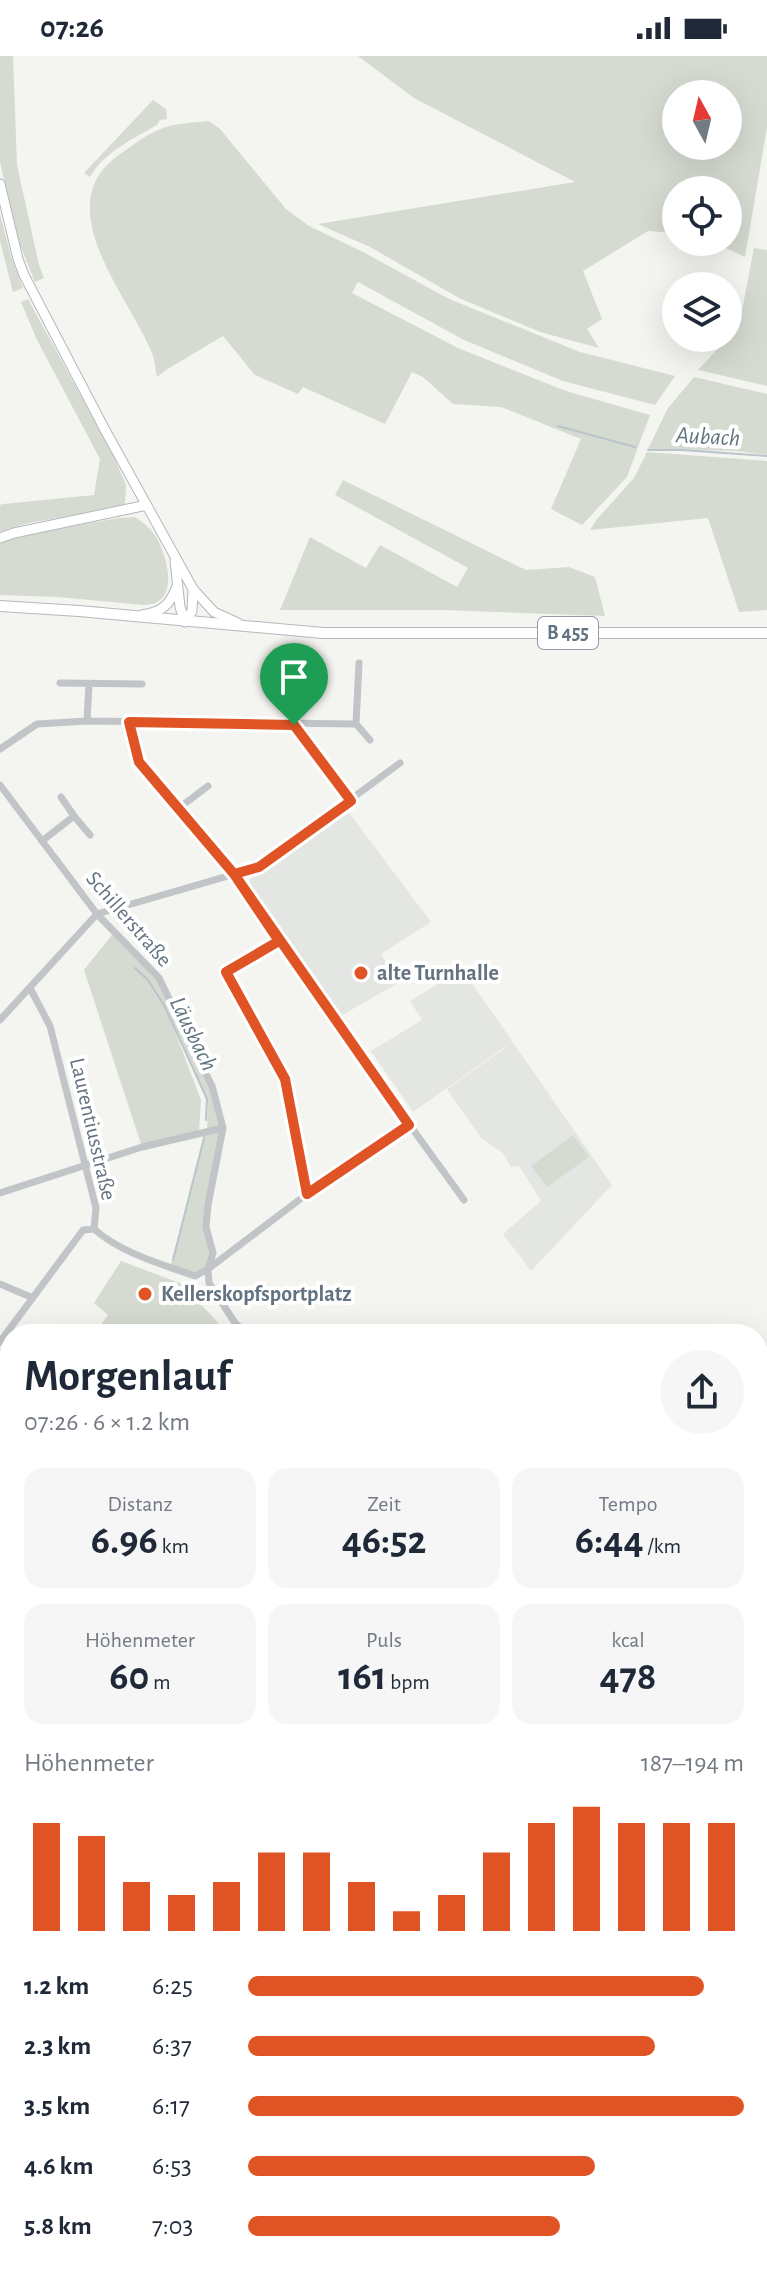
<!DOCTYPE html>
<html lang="de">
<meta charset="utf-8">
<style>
:root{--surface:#fff;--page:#f6f6f7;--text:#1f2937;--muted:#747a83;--accent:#df5325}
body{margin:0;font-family:"Alegreya Sans",sans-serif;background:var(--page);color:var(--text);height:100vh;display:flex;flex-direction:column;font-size:30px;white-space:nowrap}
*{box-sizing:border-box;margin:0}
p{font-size:26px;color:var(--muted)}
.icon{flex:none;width:44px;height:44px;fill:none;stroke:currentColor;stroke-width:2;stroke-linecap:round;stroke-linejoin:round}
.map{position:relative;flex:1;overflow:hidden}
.sheet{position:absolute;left:0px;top:1268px;width:768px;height:948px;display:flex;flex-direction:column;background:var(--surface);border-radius:32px 32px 0 0;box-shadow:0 8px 32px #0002}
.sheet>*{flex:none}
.needle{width:52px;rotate:352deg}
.tools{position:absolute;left:662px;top:24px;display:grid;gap:16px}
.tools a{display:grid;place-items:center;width:80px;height:80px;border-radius:50%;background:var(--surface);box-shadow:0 8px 32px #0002;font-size:40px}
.pin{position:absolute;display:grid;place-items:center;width:68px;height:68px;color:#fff;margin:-82px -34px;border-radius:50% 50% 50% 0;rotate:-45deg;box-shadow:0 0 8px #0007}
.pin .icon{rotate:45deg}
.round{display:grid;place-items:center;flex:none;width:84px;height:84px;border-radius:42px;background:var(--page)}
.headline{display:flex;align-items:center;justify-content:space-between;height:136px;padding:0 24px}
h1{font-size:44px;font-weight:700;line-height:60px}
.figures{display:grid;grid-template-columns:repeat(3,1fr);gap:12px;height:136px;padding:8px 24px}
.figures div{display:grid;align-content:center;border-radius:20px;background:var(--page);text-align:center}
.figures b{font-size:40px;font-weight:700}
.figures small{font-size:22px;font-weight:400}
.figures p{font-size:22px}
.chart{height:224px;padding:16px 24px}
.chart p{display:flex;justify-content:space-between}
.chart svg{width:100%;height:144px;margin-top:8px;stroke:var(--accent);stroke-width:6}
ul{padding:0 24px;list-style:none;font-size:26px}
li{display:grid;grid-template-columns:128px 96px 1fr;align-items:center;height:60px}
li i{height:20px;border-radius:10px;background:var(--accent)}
.status{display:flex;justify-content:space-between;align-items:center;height:56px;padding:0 40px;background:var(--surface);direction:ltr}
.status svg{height:22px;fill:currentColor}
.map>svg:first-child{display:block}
.built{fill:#e4e6e4}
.green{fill:#d5dbd1;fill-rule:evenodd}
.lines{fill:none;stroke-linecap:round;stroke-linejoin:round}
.stream{stroke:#bac5cb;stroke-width:2}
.secondary-casing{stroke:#b4b8bc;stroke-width:11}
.primary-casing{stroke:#b4b8bc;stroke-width:12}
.street{stroke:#c1c5c8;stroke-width:7}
.secondary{stroke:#fff;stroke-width:9}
.primary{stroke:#fff;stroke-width:10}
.route-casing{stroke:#fff;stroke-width:16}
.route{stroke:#df5325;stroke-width:10}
.poi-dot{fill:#df5325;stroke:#fff;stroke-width:3}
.labels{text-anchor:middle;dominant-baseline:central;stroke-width:8;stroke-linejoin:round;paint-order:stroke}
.shield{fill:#fff;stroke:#929da7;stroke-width:2}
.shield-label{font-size:20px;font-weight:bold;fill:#637381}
.street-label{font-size:22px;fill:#637381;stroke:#fff}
.poi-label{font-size:22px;font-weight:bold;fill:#637381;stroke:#fff;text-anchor:start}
.water-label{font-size:24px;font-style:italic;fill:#5f757e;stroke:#fff}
</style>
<div class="status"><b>07:26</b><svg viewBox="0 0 49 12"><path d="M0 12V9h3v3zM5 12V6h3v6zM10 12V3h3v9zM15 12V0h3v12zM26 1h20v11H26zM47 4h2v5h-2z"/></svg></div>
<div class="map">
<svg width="767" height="2216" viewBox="0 0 767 2216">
<rect width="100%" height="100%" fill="#f4f4f0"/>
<path class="built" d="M 347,754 L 431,866 L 381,898 L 398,927 L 337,962 L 249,830 L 250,823 Z
M 462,913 L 612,1129 L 531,1215 L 503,1178 L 541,1145 L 519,1110 L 511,1111 L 503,1097 L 481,1082 L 447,1033 L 508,990 L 505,991 L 413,1056 L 371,995 L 422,964 L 410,945 Z"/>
<path class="green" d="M 0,0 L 13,0 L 17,109 L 39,209 L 44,222 L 35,226 L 19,186 L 0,106 Z
M 358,0 L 767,0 L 767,71 L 745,201 L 712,186 L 728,186 L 728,134 L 676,134 L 676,177 L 648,175 L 583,215 L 602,263 L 587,273 L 599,292 L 540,276 L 459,242 L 370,191 L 318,168 L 575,126 L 414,42 ZM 676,38 L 728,38 L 728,90 L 676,90 Z
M 153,44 L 166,53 L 167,63 L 160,64 L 157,69 C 133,83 104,96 90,121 L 84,117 Z
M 209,65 L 220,73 L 286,153 L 309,170 L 363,196 L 449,243 L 580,296 L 675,320 L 655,349 L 563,325 L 464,284 L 358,226 L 352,237 L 458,292 L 566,335 L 650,359 L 627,421 L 582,469 L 551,453 L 581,383 L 501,351 L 453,348 L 423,321 L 412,316 L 385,368 L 303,331 L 298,338 L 255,319 L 223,280 L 166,314 L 157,321 C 155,313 155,304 152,297 C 128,238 44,147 123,96 C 133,89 143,81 154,76 C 170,67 191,67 209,65 Z
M 0,158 L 12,204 L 23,232 L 13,236 L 0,185 Z
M 754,192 L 767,194 L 767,330 L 698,314 L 739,270 Z
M 28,243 L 113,399 L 126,429 L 125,448 C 84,462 40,460 0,476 L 0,449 L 3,448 L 94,439 L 100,403 L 37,284 L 21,246 Z
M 694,321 L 767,338 L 767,399 L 736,395 L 648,393 L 668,352 Z
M 647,396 L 767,405 L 767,554 L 739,556 L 708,462 L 590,474 L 597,463 L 634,422 Z
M 343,424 L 526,514 L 569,511 L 595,521 L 605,560 L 444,554 L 280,554 L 310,481 L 366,512 L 380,489 L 457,531 L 468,512 L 335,439 Z
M 135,461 C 142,466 149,471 154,478 C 165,493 179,538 155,547 C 155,548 143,549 143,549 L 58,541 L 0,539 L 0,487 L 32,477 L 119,462 Z
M 115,875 L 159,922 L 212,1030 L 223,1072 L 206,1171 L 213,1197 L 208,1213 L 195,1220 L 170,1211 L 207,1073 L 208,1044 L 171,965 L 201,1044 L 199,1076 L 142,1091 L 84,914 Z
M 573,1079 L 589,1101 L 547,1131 L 531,1110 Z
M 121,1205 L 182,1228 L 224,1273 L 233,1278 L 94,1278 L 108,1259 L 94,1247 Z
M 0,1345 L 10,1352 L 10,1394 L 0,1387 Z"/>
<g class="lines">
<path class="stream" d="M 558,370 L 635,391
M 648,394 L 682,394 L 767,400
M 135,912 L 148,924 L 164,949 L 207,1043 L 206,1064
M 173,1204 L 205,1078
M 0,1377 L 10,1385
M 758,1864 L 767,1871"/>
<defs>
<path id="secondary" d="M 0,128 L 18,203 L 24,219 L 105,374 L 193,533 L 214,556 L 238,567
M 0,482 L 14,477 L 147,449
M 175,505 L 180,551 L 185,566
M 142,559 C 162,556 170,549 177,530
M 185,566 L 192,555 L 193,533
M 0,1338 L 10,1345
M 758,1700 L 767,1714"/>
<path id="primary" d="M 0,550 L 79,555 L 323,577 L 767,577"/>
</defs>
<use href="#secondary" class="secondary-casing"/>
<use href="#primary" class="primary-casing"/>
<path class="street" d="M 60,627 L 142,628
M 87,665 L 89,628
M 129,666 L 139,706 L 234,818 L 364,1006 L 464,1144
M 356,668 L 359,607
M 294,669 L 351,745
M 0,693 L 37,668 L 87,665 L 356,668 L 370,684
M 0,729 L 97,858 L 159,922 L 212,1030 L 223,1072 L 208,1149 L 206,1171 L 213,1197 L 208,1213 L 209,1227 L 235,1267 L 249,1278
M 61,741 L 74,760
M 179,752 L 208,730
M 42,785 L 74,760 L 90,779
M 279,885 L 226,916 L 285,1023 L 307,1138
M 30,932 L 50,970 L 96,1152 L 94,1173
M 0,964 L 97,858 L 259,811 L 400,707
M 0,1137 L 142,1091 L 223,1072
M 94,1173 C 121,1197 161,1208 195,1220 L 208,1213 L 307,1138 L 409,1069
M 0,1228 L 33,1242
M 0,1286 L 83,1174 L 94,1173
M 0,1486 L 10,1493
M 0,1606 L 10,1615
M 758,1633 L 767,1635
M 0,1690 L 10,1697"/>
<use href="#secondary" class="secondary"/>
<use href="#primary" class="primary"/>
</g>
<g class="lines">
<defs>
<path id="route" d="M 294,669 L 351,745 L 259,811 L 234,818 L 279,885 L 226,916 L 285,1023 L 307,1138 L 409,1069 L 234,818 L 139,706 L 129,666 L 294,669"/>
</defs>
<use href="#route" class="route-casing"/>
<use href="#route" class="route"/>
</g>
<g class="poi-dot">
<circle cx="361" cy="917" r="8"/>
<circle cx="145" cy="1238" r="8"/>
</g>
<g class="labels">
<rect class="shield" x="538" y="561" width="60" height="32" rx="6"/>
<g class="shield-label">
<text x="568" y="577">B 455</text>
</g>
<g class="street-label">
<text transform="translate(129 863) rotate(49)">Schillerstraße</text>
<text transform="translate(93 1073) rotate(77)">Laurentiusstraße</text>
</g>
<g class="poi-label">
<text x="377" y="917">alte Turnhalle</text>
<text x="161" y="1238">Kellerskopfsportplatz</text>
</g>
<g class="water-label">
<text transform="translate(708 381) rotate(3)">Aubach</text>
<text transform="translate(193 978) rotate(64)">Läusbach</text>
</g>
</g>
</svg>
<div class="tools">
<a><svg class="needle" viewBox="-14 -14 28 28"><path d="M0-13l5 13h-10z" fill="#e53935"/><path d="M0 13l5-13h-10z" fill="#747a83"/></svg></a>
<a><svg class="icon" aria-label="locate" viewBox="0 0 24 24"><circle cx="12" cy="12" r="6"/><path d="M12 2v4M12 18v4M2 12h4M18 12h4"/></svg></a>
<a><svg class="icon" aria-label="layers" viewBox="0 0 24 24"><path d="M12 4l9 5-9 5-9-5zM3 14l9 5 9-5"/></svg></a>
</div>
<div class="pin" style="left:294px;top:669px;background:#1e9e55"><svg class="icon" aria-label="arrive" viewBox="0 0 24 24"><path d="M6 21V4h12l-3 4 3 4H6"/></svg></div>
<section class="sheet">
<div class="headline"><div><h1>Morgenlauf</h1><p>07:26 · 6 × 1.2 km</p></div><a class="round"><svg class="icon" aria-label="share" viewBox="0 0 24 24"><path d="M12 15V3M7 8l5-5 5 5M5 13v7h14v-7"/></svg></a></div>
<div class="figures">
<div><p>Distanz</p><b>6.96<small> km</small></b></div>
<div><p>Zeit</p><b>46:52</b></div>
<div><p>Tempo</p><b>6:44<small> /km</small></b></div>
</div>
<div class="figures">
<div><p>Höhenmeter</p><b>60<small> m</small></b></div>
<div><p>Puls</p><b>161<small> bpm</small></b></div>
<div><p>kcal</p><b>478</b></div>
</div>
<div class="chart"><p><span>Höhenmeter</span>187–194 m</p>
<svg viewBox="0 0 160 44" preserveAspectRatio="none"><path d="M5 44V11M15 44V15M25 44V29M35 44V33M45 44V29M55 44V20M65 44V20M75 44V29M85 44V38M95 44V33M105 44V20M115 44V11M125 44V6M135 44V11M145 44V11M155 44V11"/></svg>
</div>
<ul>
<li><b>1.2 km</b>6:25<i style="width:92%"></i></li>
<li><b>2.3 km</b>6:37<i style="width:82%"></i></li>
<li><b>3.5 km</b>6:17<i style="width:100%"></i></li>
<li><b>4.6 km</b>6:53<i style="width:70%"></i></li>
<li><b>5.8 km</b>7:03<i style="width:63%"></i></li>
</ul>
</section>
</div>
